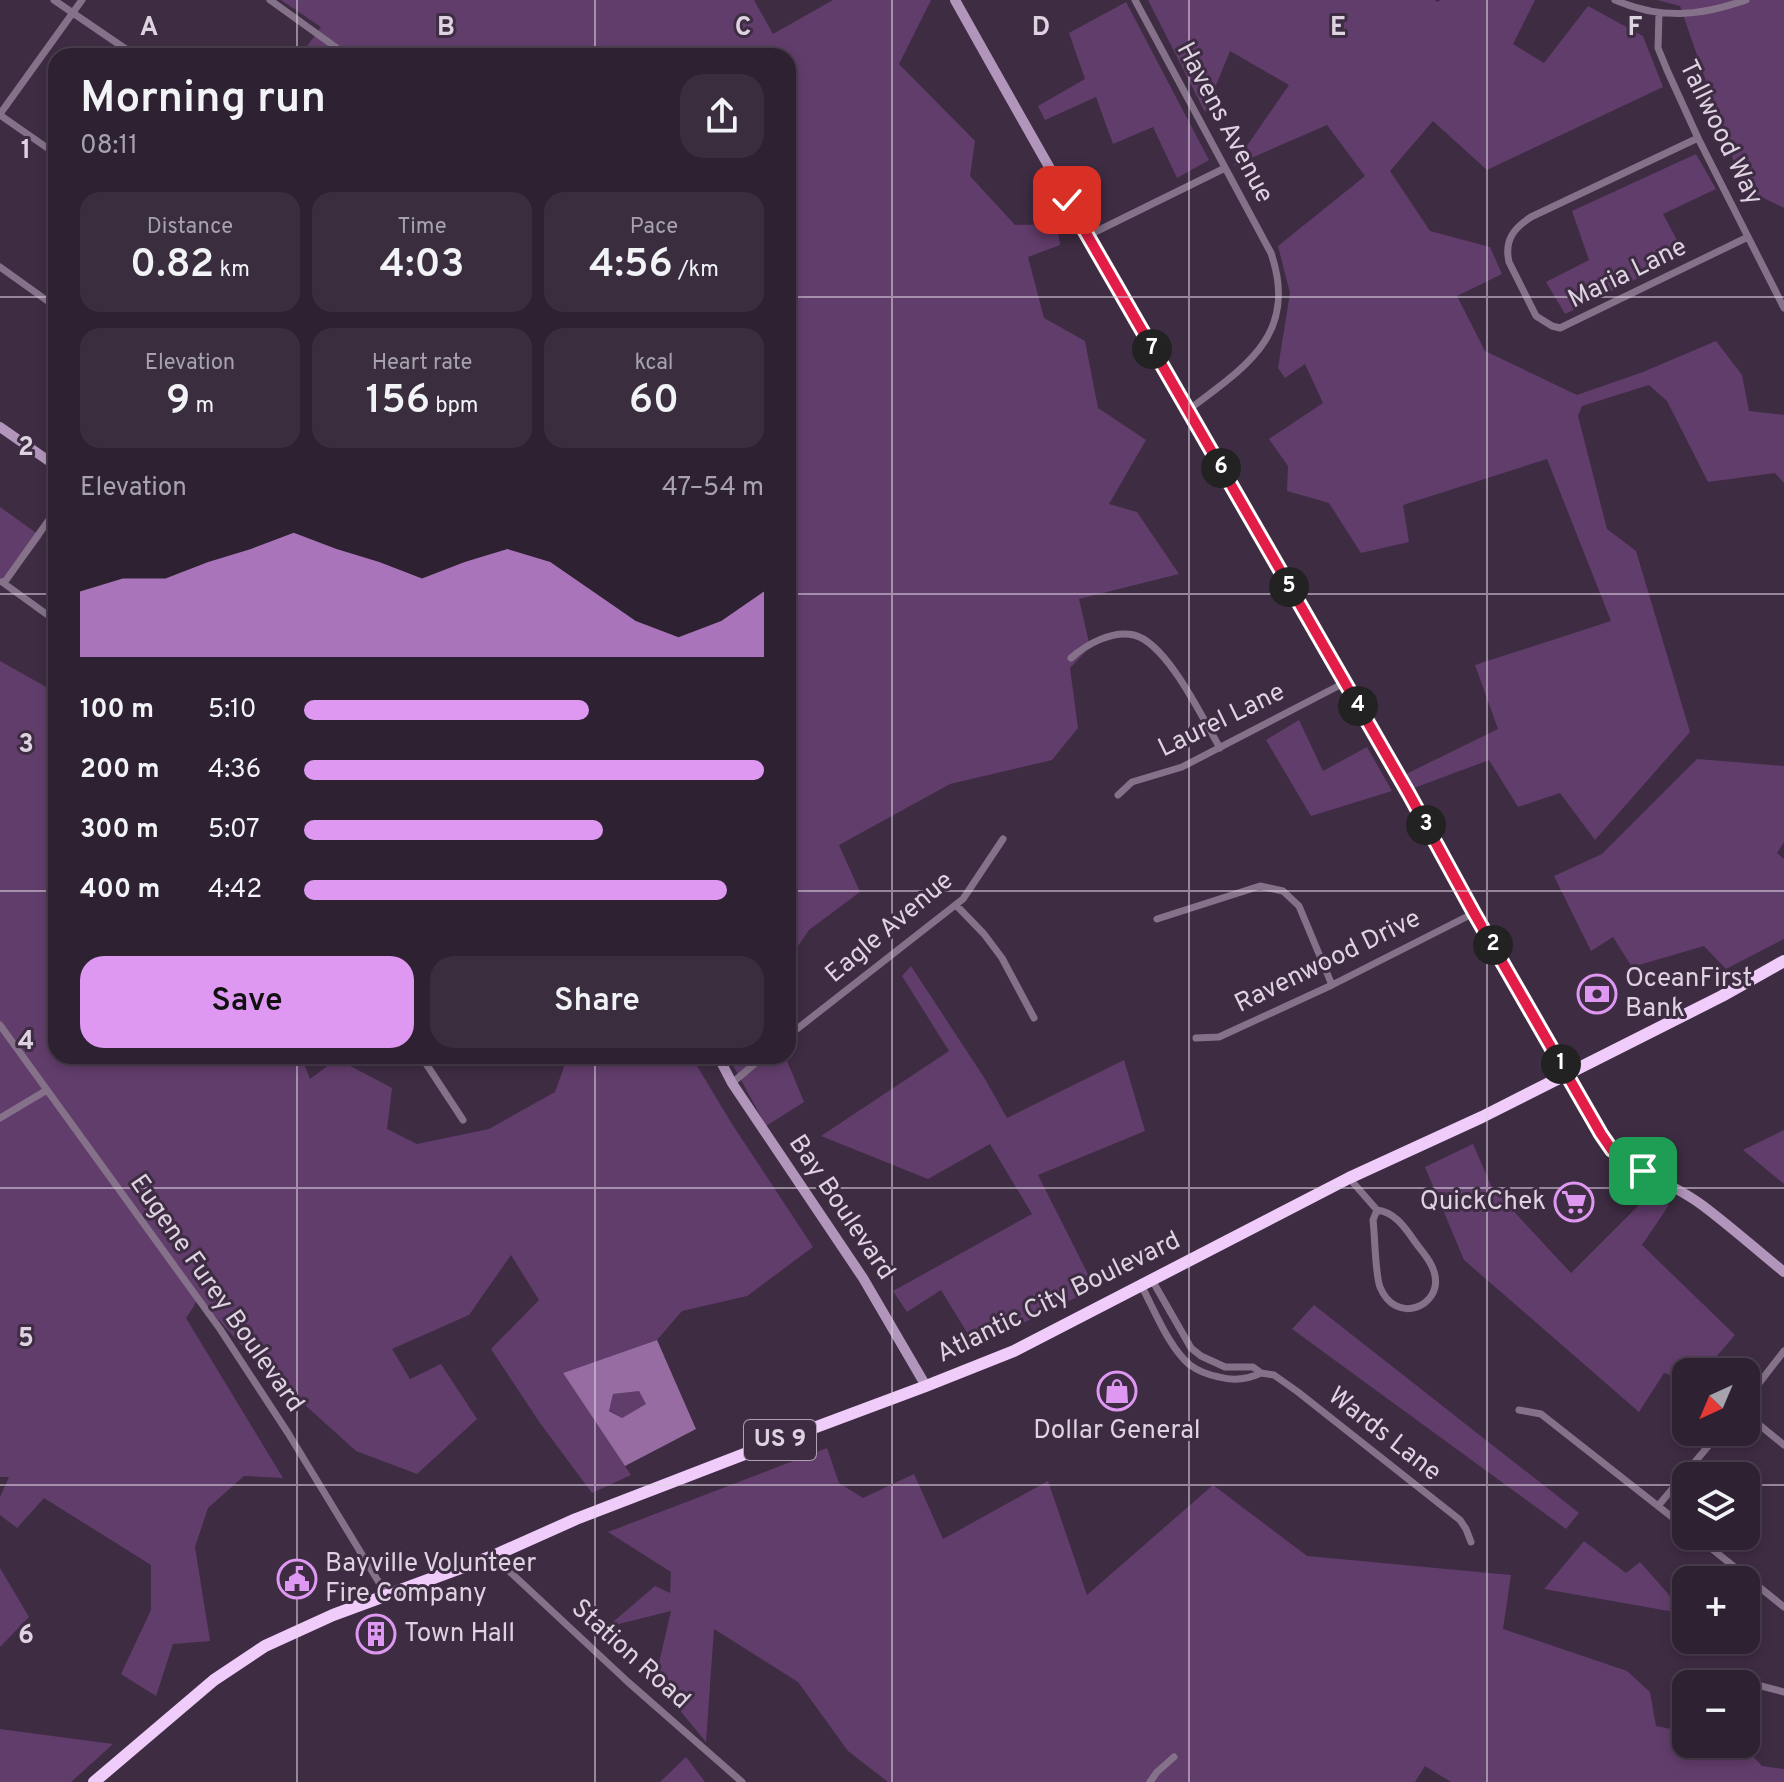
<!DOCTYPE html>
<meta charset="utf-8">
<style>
:root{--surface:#2e2132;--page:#3a2e3e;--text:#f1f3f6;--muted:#a7a3ac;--line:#493e4d;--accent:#de98f2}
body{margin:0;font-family:Overpass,sans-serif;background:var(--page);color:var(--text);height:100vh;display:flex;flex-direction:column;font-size:30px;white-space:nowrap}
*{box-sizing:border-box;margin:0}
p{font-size:26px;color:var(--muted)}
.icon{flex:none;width:44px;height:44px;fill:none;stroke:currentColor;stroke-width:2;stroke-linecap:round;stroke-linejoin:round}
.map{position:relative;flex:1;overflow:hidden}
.sheet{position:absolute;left:48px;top:48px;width:748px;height:1016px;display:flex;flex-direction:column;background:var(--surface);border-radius:24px;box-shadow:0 4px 12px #0003,0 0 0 2px var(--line)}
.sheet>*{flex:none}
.needle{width:52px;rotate:224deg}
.controls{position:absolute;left:1672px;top:1358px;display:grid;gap:16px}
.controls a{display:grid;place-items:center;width:88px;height:88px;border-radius:16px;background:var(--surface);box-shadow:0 4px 12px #0003,0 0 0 2px var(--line);font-size:40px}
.pin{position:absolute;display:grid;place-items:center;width:68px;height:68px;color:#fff;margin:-34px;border-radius:16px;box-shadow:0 4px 12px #0006}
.km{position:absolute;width:40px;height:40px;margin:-20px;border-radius:50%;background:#222;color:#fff;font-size:22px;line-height:40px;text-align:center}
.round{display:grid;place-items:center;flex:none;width:84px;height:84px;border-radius:24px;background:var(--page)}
.headline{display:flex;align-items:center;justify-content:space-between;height:136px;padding:0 32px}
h1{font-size:44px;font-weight:600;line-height:60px}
.figures{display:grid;grid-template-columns:repeat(3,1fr);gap:12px;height:136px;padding:8px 32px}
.figures div{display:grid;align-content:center;border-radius:20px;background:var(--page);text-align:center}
.figures b{font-size:40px;font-weight:600}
.figures small{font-size:22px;font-weight:400}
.figures p{font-size:22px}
.chart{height:224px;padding:16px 32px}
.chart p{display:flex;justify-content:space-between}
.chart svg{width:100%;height:144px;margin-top:8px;fill:var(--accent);opacity:.7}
.action{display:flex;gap:16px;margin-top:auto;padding:16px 32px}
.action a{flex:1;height:92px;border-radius:24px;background:var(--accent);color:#111;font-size:32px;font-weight:600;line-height:92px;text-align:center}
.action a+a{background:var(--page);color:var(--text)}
ul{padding:0 32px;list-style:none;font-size:26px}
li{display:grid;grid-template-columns:128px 96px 1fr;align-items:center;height:60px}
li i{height:20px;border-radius:10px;background:var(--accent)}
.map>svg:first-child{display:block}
.green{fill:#613d6b}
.water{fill:#966ca2;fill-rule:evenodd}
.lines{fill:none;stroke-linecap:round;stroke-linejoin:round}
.street{stroke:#85728a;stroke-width:7}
.secondary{stroke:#b295bb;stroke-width:10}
.highway{stroke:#f0ccfb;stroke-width:12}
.route-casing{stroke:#fff;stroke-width:16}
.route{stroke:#e11d48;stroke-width:10}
.grid{fill:none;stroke:#ded3e1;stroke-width:2;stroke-opacity:0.55}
.labels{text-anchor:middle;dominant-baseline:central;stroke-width:6;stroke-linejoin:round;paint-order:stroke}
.shield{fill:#3e2c43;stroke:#aea1b2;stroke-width:2}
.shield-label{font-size:24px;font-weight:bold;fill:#ded3e1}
.street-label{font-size:26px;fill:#ded3e1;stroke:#3e2c43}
.poi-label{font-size:26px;fill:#ded3e1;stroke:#3e2c43;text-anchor:start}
.grid-label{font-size:26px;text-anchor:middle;font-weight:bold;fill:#ded3e1;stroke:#3e2c43;stroke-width:6;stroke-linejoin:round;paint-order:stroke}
</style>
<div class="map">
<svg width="1784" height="1782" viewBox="0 0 1784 1782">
<rect width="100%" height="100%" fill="#3e2c43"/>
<path class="green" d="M 281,0 L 754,0 L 773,34 L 833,0 L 931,0 L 899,64 L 975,141 L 970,176 L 1015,225 L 1057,224 L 1060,245 L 1028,257 L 1044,318 L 1085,341 L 1098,408 L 1146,440 L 1109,504 L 1137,512 L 1179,574 L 1079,599 L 1090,647 L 1070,668 L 1078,728 L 1052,760 L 950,784 L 839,845 L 860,892 L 809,930 L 789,959 L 788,987 L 788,56 L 300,56 L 321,27 Z
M 1148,0 L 1435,0 L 1437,2 L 1441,0 L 1535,0 L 1513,44 L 1544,63 L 1588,6 L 1643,36 L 1663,87 L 1487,170 L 1433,121 L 1390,171 L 1430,231 L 1490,247 L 1502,274 L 1457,296 L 1485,351 L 1577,395 L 1643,372 L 1716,341 L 1742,375 L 1749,411 L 1784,415 L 1784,483 L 1775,473 L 1708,482 L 1667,401 L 1649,385 L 1582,406 L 1578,416 L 1607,529 L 1636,551 L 1690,732 L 1595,840 L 1560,793 L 1518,807 L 1489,760 L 1414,788 L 1406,774 L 1498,729 L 1475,665 L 1611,621 L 1547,459 L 1403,505 L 1409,542 L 1361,553 L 1329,503 L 1287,491 L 1288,466 L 1269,439 L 1323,403 L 1305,364 L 1285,378 L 1278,368 L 1290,293 L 1278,246 L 1365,176 L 1327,125 L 1233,166 L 1289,85 L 1230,51 L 1205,112 Z
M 1657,0 L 1784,0 L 1784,208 L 1743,188 L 1680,6 Z
M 1126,2 L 1209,160 L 1177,178 L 1153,127 L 1113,144 L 1096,97 L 1045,120 L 1038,106 L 1085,79 L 1069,33 Z
M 1696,154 L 1716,189 L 1663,214 L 1685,255 L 1565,314 L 1546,282 L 1589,260 L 1572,211 Z
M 0,507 L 42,537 L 3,586 L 0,584 Z
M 0,661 L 48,688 L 56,728 L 56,1056 L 301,1056 L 310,1079 L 337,1059 L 392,1088 L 387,1129 L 417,1144 L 489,1129 L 555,1092 L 568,1056 L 691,1056 L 732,1124 L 813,1247 L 747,1296 L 682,1311 L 657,1340 L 563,1373 L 631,1475 L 592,1493 L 540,1423 L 491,1349 L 539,1300 L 511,1255 L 469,1315 L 392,1349 L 410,1379 L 441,1364 L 477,1419 L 417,1474 L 356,1451 L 254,1359 L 198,1297 L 194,1306 L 186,1318 L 283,1478 L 244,1476 L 208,1508 L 195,1547 L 210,1641 L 173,1644 L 156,1696 L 121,1674 L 151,1610 L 151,1565 L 44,1498 L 17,1528 L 0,1515 L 0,1497 L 9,1477 L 0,1477 Z
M 1299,720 L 1323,771 L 1367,747 L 1392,791 L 1311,816 L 1266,740 Z
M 1697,759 L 1784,766 L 1784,842 L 1777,853 L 1784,859 L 1784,939 L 1726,969 L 1704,946 L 1632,967 L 1613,937 L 1591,951 L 1554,876 L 1602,854 Z
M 911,966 L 985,1079 L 1007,1118 L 1124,1060 L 1145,1131 L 1038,1175 L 1095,1288 L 1041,1315 L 974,1344 L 941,1290 L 907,1312 L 893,1291 L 1032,1214 L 990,1144 L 928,1179 L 821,1136 L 949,1051 L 902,976 Z
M 728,1056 L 785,1056 L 804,1102 L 766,1126 Z
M 1784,1130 L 1784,1184 L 1743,1150 Z
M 1473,1144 L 1492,1188 L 1571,1273 L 1649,1195 L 1669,1205 L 1642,1245 L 1735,1335 L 1703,1372 L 1686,1372 L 1686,1380 L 1664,1373 L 1639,1412 L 1464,1260 L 1425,1167 Z
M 1314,1305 L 1579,1513 L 1566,1529 L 1292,1329 Z
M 639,1390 L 647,1404 L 622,1418 L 609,1410 L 613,1394 Z
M 827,1448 L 839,1483 L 863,1498 L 914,1474 L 943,1539 L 1048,1481 L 1087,1595 L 1213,1485 L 1307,1556 L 1511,1575 L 1503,1629 L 1627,1671 L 1650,1692 L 1656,1726 L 1686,1732 L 1686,1744 L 1741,1744 L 1762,1766 L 1784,1769 L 1784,1782 L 1451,1782 L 1425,1766 L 1415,1782 L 888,1782 L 848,1751 L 798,1682 L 714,1629 L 706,1742 L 655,1680 L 671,1611 L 607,1627 L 655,1586 L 670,1593 L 671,1572 L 608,1532 Z
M 1584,1541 L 1626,1573 L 1640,1562 L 1686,1614 L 1544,1589 Z
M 0,1568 L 29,1617 L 0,1647 Z
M 0,1729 L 113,1744 L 71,1782 L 0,1782 Z
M 686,1757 L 705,1782 L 660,1782 Z"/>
<path class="water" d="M 657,1340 L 696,1429 L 625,1466 L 563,1373 ZM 639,1391 L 646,1404 L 622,1418 L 609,1411 L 613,1394 Z"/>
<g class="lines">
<path class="street" d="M 54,0 L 136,56
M 270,0 L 348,56
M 1135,0 L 1271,253 C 1299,335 1245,367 1187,411
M 1615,0 C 1661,20 1700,16 1746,0
M 1659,13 L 1658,48 L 1667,70 L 1698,138 L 1784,308
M 0,114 L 82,0
M 0,115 L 56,154
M 1698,138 L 1531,217 C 1514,228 1504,240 1509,262 L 1536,316 L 1552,326 L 1560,328 L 1748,237
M 1087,236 L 1225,168
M 0,267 L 56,307
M 2,582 L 56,621
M 4,583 L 56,510
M 1071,658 C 1087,644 1112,630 1134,635 C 1167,643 1203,719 1220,748
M 1118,795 L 1132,782 L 1182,767 L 1344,683
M 956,905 L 984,934 L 1002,958 L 1034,1018
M 1157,919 L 1260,886 L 1283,891 L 1299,906 L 1332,985
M 0,1025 L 220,1329 L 288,1433 L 386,1594
M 788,1036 L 963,899 L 1003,839
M 1196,1038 L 1219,1037 L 1332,985 L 1474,913
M 421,1056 L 463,1120
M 568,1056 L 569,1057
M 732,1083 L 764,1056
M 0,1118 L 47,1090
M 1349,1178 L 1377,1210
M 1377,1210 C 1394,1212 1404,1226 1413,1239 C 1421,1251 1433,1262 1435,1276 C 1441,1306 1396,1326 1380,1287 C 1375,1274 1375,1235 1373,1220 Z
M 1141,1285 C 1154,1309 1169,1348 1190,1365 C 1198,1371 1209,1375 1219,1377 C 1233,1381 1248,1379 1261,1373 L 1253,1367 L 1225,1367 L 1201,1356 L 1191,1348 L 1152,1280
M 1261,1373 L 1274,1375 L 1298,1392 L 1460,1520 L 1466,1529 L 1471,1542
M 1746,1400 L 1784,1351
M 1519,1410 L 1541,1414 L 1686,1528
M 1746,1414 L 1784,1445
M 1658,1506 L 1720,1432
M 1696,1536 L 1784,1607
M 493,1556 L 628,1682 L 742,1782
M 1707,1672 L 1784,1692
M 1150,1782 L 1157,1772 L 1174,1757"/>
<path class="secondary" d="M 955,0 C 1103,265 1256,528 1408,791 C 1473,905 1534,1021 1601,1134 C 1631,1174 1666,1178 1702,1205 C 1730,1226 1757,1250 1784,1272
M 0,427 L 56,466
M 718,1056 L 732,1083 L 863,1278 L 926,1386"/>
<path class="highway" d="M 94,1782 L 214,1680 L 265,1646 L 333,1615 L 493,1556 L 576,1519 L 768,1445 L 926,1386 L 1014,1351 L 1349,1178 L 1482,1117 L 1722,996 L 1784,961"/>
</g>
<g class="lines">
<defs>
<path id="route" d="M 1067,200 L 1409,794 L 1474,913 L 1601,1134 L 1612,1150 L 1643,1171"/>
</defs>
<use href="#route" class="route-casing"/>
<use href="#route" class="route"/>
</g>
<path class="grid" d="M 297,0 L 297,56M 595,0 L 595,56M 892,0 L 892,1782M 1189,0 L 1189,1782M 1487,0 L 1487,1782M 0,297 L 56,297M 788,297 L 1784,297M 0,594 L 56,594M 788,594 L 1784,594M 0,891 L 56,891M 788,891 L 1784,891M 297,1056 L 297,1782M 595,1056 L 595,1782M 0,1188 L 1784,1188M 0,1485 L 1686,1485M 1746,1485 L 1784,1485"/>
<defs>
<symbol id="bank-ring" viewBox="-11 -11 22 22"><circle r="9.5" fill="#3e2c43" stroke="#de98f2" stroke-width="1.5"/><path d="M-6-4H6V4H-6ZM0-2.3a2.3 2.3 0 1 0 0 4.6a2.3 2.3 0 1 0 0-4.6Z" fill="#de98f2"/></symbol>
<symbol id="supermarket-ring" viewBox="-11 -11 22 22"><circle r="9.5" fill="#3e2c43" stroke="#de98f2" stroke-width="1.5"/><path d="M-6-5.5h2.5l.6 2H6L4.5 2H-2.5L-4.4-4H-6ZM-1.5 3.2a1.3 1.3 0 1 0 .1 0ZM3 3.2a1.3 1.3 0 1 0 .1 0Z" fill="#de98f2"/></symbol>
<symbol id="shop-ring" viewBox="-11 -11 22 22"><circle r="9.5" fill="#3e2c43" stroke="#de98f2" stroke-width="1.5"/><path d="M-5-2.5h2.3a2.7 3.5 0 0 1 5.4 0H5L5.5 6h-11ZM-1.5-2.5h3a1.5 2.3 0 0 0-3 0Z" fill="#de98f2"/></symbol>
<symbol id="civic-ring" viewBox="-11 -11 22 22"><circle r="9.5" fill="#3e2c43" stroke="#de98f2" stroke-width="1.5"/><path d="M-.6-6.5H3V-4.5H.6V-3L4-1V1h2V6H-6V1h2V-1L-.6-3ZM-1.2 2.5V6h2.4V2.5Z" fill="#de98f2"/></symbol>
<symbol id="building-ring" viewBox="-11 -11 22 22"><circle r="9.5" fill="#3e2c43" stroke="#de98f2" stroke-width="1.5"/><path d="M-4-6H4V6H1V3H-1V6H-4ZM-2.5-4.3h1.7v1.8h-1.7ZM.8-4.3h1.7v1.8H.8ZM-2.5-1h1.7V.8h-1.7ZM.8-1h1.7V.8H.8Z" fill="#de98f2"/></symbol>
</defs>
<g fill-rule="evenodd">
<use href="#bank-ring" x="1575" y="972" width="44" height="44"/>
<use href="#supermarket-ring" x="1552" y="1180" width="44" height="44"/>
<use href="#shop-ring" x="1095" y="1369" width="44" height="44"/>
<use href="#civic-ring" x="275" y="1557" width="44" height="44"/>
<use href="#building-ring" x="354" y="1612" width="44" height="44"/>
</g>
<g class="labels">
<rect class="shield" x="744" y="1420" width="72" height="40" rx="6"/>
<g class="shield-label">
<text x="780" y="1440">US 9</text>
</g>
<g class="street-label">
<text transform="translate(1224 123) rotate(62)">Havens Avenue</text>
<text transform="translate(1720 133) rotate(64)">Tallwood Way</text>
<text transform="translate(1628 274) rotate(-26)">Maria Lane</text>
<text transform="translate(1222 721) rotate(-26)">Laurel Lane</text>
<text transform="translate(890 928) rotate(-40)">Eagle Avenue</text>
<text transform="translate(1328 962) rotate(-26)">Ravenwood Drive</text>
<text transform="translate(841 1208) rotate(56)">Bay Boulevard</text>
<text transform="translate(216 1294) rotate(55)">Eugene Furey Boulevard</text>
<text transform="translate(1059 1298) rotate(-26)">Atlantic City Boulevard</text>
<text transform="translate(1384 1435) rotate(38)">Wards Lane</text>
<text transform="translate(630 1655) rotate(42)">Station Road</text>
</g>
<g class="poi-label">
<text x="1625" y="979">OceanFirst<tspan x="1625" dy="30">Bank</tspan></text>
<text x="1546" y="1202" text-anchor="end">QuickChek</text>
<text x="1117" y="1431" text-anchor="middle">Dollar General</text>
<text x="325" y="1564">Bayville Volunteer<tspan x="325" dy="30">Fire Company</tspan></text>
<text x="404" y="1634">Town Hall</text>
</g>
</g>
<g class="grid-label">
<text x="149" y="35">A</text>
<text x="446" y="35">B</text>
<text x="743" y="35">C</text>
<text x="1041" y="35">D</text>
<text x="1338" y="35">E</text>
<text x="1635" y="35">F</text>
<text x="26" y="158">1</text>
<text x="26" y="455">2</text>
<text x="26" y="752">3</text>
<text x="26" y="1049">4</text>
<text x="26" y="1346">5</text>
<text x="26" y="1643">6</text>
</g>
</svg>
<div class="controls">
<a><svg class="needle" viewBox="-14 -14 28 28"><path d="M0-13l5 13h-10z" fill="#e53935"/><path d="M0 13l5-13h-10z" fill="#a7a3ac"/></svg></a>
<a><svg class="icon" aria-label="layers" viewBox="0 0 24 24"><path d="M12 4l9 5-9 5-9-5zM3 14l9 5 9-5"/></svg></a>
<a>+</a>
<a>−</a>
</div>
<div class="pin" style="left:1643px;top:1171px;background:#1e9e55"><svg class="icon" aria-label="arrive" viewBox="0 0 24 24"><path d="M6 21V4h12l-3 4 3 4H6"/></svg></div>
<div class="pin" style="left:1067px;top:200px;background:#d93025"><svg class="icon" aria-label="check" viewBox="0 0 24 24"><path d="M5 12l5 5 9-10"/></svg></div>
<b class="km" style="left:1561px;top:1064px">1</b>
<b class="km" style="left:1493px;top:945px">2</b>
<b class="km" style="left:1426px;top:825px">3</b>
<b class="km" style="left:1358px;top:706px">4</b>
<b class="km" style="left:1289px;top:587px">5</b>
<b class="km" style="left:1221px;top:468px">6</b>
<b class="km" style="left:1152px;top:349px">7</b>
<section class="sheet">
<div class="headline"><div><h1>Morning run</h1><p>08:11</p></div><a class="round"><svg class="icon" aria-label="share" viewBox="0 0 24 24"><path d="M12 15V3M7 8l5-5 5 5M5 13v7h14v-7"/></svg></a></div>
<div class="figures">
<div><p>Distance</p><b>0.82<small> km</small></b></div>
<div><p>Time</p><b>4:03</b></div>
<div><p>Pace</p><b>4:56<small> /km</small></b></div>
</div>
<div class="figures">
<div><p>Elevation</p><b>9<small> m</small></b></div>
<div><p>Heart rate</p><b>156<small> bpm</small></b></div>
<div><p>kcal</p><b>60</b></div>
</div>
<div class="chart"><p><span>Elevation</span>47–54 m</p>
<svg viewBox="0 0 160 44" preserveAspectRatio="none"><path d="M0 44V24L10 20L20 20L30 15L40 11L50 6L60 11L70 15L80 20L90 15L100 11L110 15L120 24L130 33L140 38L150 33L160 24V44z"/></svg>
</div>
<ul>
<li><b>100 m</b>5:10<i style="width:62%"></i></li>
<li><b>200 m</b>4:36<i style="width:100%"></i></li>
<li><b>300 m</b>5:07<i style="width:65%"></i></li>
<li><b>400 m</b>4:42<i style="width:92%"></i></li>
</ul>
<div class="action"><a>Save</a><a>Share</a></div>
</section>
</div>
